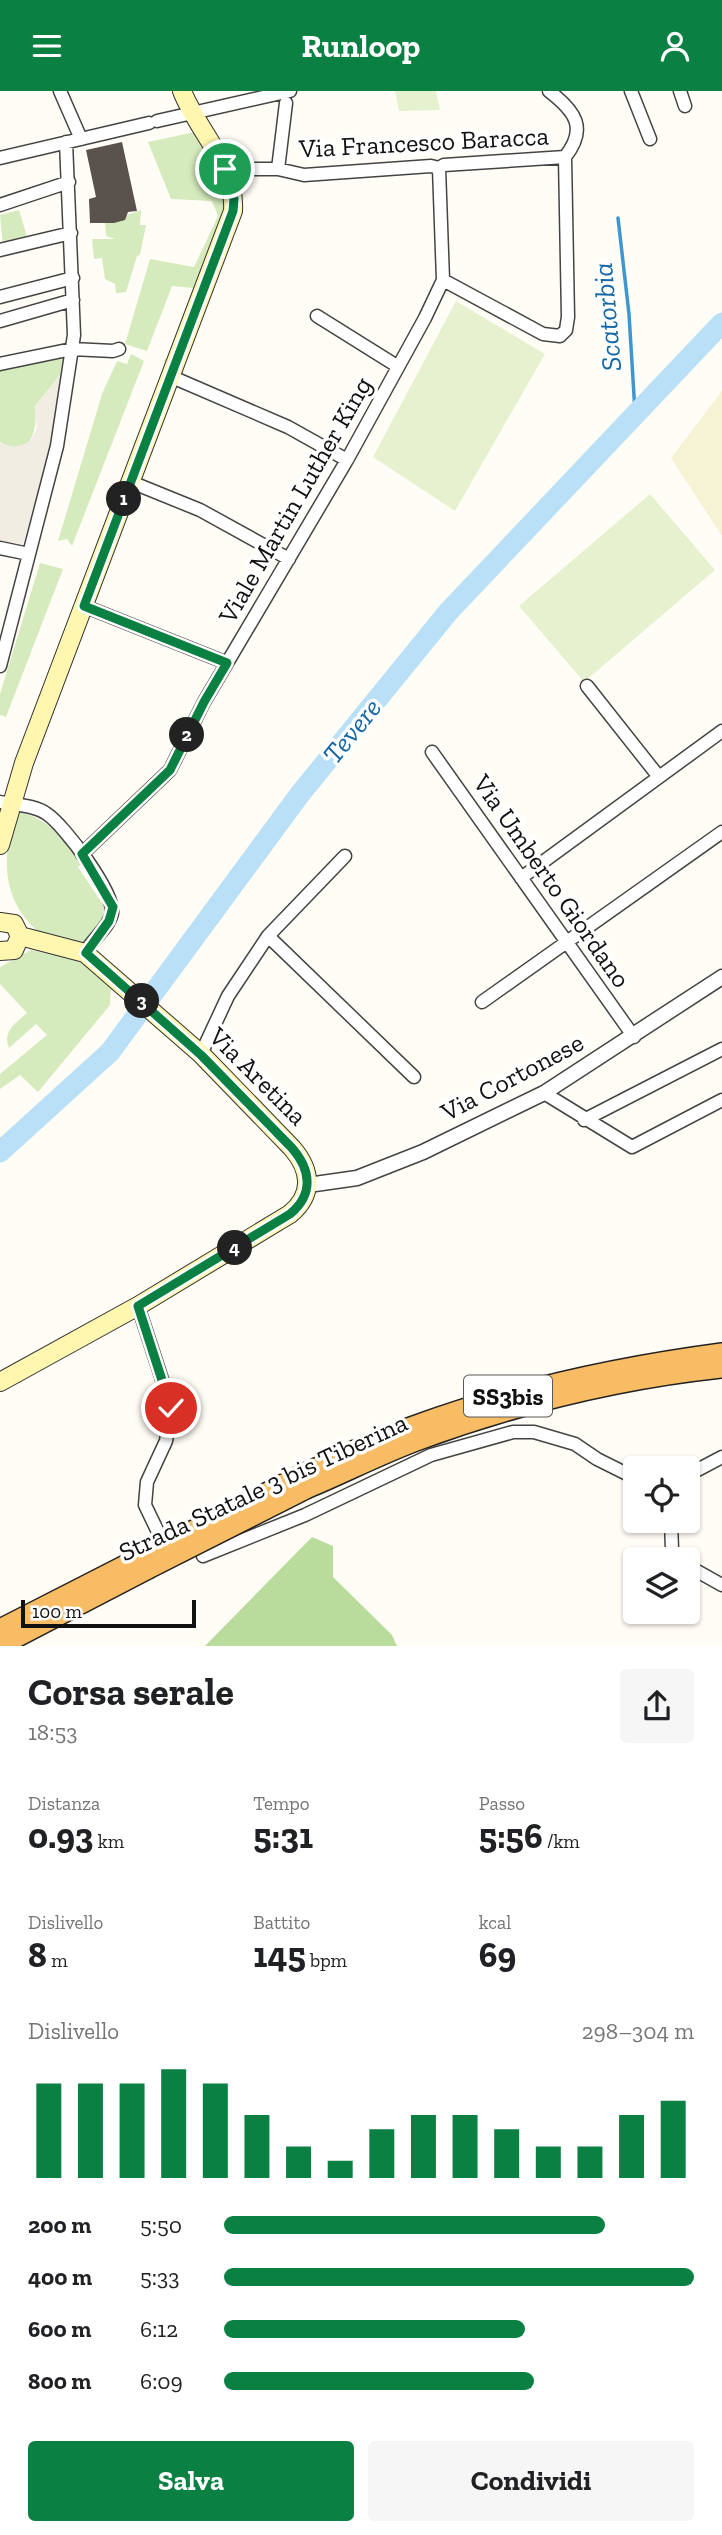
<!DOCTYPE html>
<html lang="it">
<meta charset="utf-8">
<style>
:root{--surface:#fff;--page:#f6f6f6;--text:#202124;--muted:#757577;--accent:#0b8043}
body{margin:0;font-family:"Zilla Slab",serif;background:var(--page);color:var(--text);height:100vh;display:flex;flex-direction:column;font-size:26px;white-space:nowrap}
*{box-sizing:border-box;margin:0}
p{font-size:23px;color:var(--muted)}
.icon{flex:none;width:38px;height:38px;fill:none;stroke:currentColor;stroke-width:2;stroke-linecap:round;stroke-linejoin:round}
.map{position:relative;height:1555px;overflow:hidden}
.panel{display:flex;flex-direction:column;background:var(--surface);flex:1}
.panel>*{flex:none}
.fabs{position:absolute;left:623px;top:1365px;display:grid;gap:14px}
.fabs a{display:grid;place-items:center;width:77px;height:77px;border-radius:7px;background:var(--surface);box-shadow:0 2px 5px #0004;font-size:35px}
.scale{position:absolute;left:21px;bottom:18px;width:175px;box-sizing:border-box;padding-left:7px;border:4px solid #111;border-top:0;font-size:19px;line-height:24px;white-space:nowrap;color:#111;-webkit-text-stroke:5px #fff;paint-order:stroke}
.pin{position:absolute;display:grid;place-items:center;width:60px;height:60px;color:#fff;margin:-30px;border:4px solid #fff;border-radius:50%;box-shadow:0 2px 7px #0007}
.km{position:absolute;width:35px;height:35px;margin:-18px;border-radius:50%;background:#222;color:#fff;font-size:19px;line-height:35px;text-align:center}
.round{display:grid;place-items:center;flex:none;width:74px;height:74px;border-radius:7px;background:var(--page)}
.summary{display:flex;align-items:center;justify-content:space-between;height:119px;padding:0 28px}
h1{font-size:38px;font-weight:800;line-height:52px}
.metrics{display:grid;grid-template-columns:repeat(3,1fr);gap:10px;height:119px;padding:7px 28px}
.metrics div{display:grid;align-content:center}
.metrics b{font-size:35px;font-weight:800}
.metrics small{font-size:19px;font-weight:400}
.metrics p{font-size:19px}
.chart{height:196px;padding:14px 28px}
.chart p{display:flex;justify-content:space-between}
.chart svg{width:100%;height:126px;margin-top:7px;stroke:var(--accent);stroke-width:6}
.action{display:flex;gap:14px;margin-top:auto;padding:14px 28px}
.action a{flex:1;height:80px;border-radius:7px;background:var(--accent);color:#fff;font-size:28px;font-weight:800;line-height:80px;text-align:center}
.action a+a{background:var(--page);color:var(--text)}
ul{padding:0 28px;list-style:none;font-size:23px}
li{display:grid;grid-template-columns:112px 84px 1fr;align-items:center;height:52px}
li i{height:18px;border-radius:9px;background:var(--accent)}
header{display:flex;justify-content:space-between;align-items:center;height:91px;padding:0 28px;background:var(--accent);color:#fff;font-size:32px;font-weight:800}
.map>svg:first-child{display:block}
.farmland{fill:#f6f3d4}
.green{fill:#d5ebbd}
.forest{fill:#b9dc9c}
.pitch{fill:#e6f2cf}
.plaza{fill:#f1ede2}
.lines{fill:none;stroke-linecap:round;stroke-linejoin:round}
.stream{stroke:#3f96cf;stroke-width:3.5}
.river{stroke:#b9e0f7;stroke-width:21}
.building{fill:#5a524d}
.minor-casing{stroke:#444;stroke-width:15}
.tertiary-casing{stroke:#444;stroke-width:17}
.secondary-casing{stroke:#333;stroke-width:20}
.trunk-casing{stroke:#222;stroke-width:22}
.minor{stroke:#fff;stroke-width:12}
.tertiary{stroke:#fff;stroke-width:14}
.secondary{stroke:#fff6b0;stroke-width:18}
.trunk{stroke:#f7bc64;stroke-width:19}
.trunk-bridge-casing{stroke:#222;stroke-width:22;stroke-linecap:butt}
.trunk-bridge{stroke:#f7bc64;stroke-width:19}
.route-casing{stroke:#fff;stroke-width:14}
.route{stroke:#0b8043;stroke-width:9}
.labels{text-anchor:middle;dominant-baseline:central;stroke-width:7;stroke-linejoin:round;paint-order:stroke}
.shield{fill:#fff;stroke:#585858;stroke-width:2}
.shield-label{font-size:24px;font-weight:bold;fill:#111}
.street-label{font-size:26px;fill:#111;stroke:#fff}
.water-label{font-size:28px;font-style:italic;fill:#1768a6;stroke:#fff}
</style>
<header><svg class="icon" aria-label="menu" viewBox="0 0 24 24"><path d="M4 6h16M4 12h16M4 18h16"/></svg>Runloop<svg class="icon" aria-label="person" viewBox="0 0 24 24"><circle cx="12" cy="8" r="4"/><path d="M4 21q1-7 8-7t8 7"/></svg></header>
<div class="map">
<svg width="722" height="1555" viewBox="0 0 722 1555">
<rect width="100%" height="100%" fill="#fffdf5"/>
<path class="farmland" d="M 722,300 L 722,445 L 671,367 Z"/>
<path class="green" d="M 195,41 L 217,80 L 227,112 L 171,273 L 163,270 L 167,267 L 193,197 L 172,195 L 147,260 L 125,253 L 150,168 L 194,176 L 218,125 L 212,110 L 171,108 L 148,51 Z
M 19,119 L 28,149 L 3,155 L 0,124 Z
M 141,119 L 140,134 L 146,134 L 140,164 L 137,165 L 126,201 L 116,202 L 115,193 L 105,188 L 102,167 L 94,168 L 92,148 L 115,148 L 106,145 L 105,132 Z
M 59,262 L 63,267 L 60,284 L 35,315 C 38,338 31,371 0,351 L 0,277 Z
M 131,263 L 144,270 L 72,455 L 67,448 L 58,450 L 102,303 L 117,270 L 127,273 Z
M 40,472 L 63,478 L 6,626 L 0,624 L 0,603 Z
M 20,721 C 50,729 64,748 83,772 L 78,776 L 102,812 L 105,810 L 104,826 L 83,857 C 70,853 50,851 41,843 C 1,811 1,765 16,722 Z
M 31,859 L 82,869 L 111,895 L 110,914 L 38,1001 L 20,984 L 0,998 L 0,983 L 47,944 L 36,933 L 9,957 C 2,940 16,932 27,922 L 0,893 L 0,876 Z"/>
<path class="forest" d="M 312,1446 L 333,1455 L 333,1486 L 392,1544 L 397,1555 L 205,1555 Z"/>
<path class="pitch" d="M 395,0 L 436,0 L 440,19 L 399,20 Z
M 456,210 L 545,263 L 455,420 L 373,366 Z
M 650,403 L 715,479 L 584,591 L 519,515 Z"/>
<path class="plaza" d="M 60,284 L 52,352 L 23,453 L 0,450 L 0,352 L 14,356 L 30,351 L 37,337 L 35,315 Z"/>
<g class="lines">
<path class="stream" d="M 618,127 L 629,223 L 635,321"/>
<path class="river" d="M 0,1061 L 110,961 L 300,703 L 449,520 L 722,232"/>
</g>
<path class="building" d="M 122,51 L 137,120 L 128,121 L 125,129 L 114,132 L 90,132 L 89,108 L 96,106 L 86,59 Z"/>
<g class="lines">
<defs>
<path id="minor" d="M 60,0 L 81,48
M 549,0 C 575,20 588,37 565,66
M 631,0 L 650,48
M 680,0 L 685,15
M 157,30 L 290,0
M 0,67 L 149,32
M 225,78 L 278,78 L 304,84 L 431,75 L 439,77 L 444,74 L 565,66 L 568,226 L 566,239 L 560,245 L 543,243 L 443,189
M 278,78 L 286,12
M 0,114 L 69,91
M 0,159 L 71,142
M 0,206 L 73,187
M 317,225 L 397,275
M 0,230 L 73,209
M 0,273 L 72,258 L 113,260 L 119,258
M 172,286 L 288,336 L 347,369
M 131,391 L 200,419 L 289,468
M 0,457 L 29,463
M 84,515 L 227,572
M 0,575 L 57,355 L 74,244 L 66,51
M 587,595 L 659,686
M 432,661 L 634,946
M 0,711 C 15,714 35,714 47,723 C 64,734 115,802 112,822 C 109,837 92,848 85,862
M 82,763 L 170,679 L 204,611 L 347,369 L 425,227 L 443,189 L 439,77
M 521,787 L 722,640
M 268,845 L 414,986
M 482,911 L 722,741
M 201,963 L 228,905 L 268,845 L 345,765
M 544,1002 L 632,1056 L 722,1009
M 584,1029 L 722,958
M 138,1215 L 171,1316 L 166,1350 L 147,1391 L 145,1414 L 158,1441
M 688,1384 L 722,1366
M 671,1430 L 672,1459 L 680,1468
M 203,1465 L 305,1424 L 431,1364 L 513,1341 L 534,1341 L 575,1353 L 597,1368 L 635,1387
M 688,1475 L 722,1494"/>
<path id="tertiary" d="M 308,1094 L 357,1087 L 423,1061 L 544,1002 L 722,886"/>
<path id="secondary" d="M 0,754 L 24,672 L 233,120 C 236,74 198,41 182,0
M 0,831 L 14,833 L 20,845
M 0,860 L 14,859 L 20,845
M 0,1291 L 138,1215 L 290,1123 C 314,1103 311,1079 292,1057 L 201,963 L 85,862 L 20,845"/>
<path id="trunk" d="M 303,1383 C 339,1367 374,1349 411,1336 C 511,1299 616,1276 722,1262
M 308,1397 C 344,1382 379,1364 416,1350 C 514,1314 618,1288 722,1277
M 0,1538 L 141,1466
M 0,1555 L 148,1478"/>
</defs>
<use href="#minor" class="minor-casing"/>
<use href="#tertiary" class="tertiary-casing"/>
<use href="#secondary" class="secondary-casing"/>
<use href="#trunk" class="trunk-casing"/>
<use href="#minor" class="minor"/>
<use href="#tertiary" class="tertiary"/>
<use href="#secondary" class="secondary"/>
<use href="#trunk" class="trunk"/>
<defs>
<path id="trunk-bridge" d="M 141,1466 L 303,1383
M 148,1478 L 308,1397"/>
</defs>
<use href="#trunk-bridge" class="trunk-bridge-casing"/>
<use href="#trunk-bridge" class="trunk-bridge"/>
</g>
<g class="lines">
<defs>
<path id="route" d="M 171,1317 L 138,1215 L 290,1123 C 314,1103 311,1079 292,1057 L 201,964 L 86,862 L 109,830 L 113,816 L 82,763 L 170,679 L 204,611 L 227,572 L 84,515 L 233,120 L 234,108 L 225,78"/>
</defs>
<use href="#route" class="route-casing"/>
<use href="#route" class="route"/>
</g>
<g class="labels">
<rect class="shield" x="464" y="1284.5" width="88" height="41" rx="5"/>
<g class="shield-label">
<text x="508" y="1305">SS3bis</text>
</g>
<g class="street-label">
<text transform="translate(424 51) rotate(-3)">Via Francesco Baracca</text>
<text transform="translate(295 409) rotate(-60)">Viale Martin Luther King</text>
<text transform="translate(552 790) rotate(55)">Via Umberto Giordano</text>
<text transform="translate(258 985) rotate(45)">Via Aretina</text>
<text transform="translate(512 986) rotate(-28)">Via Cortonese</text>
<text transform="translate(263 1396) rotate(-25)">Strada Statale 3 bis Tiberina</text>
</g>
<g class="water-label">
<text transform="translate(607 226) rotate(-95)">Scatorbia</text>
<text transform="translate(352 640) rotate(-51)">Tevere</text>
</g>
</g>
</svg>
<div class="fabs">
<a><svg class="icon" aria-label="locate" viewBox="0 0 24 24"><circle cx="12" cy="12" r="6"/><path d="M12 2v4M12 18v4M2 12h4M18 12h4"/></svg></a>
<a><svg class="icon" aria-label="layers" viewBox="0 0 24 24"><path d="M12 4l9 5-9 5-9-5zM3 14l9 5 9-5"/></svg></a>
</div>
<div class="scale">100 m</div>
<div class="pin" style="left:225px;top:78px;background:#1e9e55"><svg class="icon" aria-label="arrive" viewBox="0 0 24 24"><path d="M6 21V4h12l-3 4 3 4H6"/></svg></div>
<div class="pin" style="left:171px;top:1317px;background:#d93025"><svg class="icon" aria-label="check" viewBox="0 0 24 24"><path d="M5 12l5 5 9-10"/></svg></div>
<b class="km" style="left:124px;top:408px">1</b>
<b class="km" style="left:187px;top:644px">2</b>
<b class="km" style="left:142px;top:910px">3</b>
<b class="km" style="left:235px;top:1157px">4</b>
</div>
<section class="panel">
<div class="summary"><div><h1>Corsa serale</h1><p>18:53</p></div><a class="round"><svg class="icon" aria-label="share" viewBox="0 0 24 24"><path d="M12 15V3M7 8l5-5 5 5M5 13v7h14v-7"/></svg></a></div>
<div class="metrics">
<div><p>Distanza</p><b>0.93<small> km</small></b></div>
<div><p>Tempo</p><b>5:31</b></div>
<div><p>Passo</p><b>5:56<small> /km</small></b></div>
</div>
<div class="metrics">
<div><p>Dislivello</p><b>8<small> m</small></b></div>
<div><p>Battito</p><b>145<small> bpm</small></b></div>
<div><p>kcal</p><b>69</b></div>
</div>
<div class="chart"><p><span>Dislivello</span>298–304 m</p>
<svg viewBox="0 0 160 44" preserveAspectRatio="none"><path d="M5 44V11M15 44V11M25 44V11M35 44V6M45 44V11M55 44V22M65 44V33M75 44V38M85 44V27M95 44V22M105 44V22M115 44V27M125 44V33M135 44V33M145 44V22M155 44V17"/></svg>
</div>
<ul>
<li><b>200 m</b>5:50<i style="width:81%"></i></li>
<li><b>400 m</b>5:33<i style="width:100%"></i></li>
<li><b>600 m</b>6:12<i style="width:64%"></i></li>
<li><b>800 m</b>6:09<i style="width:66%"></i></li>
</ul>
<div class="action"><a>Salva</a><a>Condividi</a></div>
</section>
